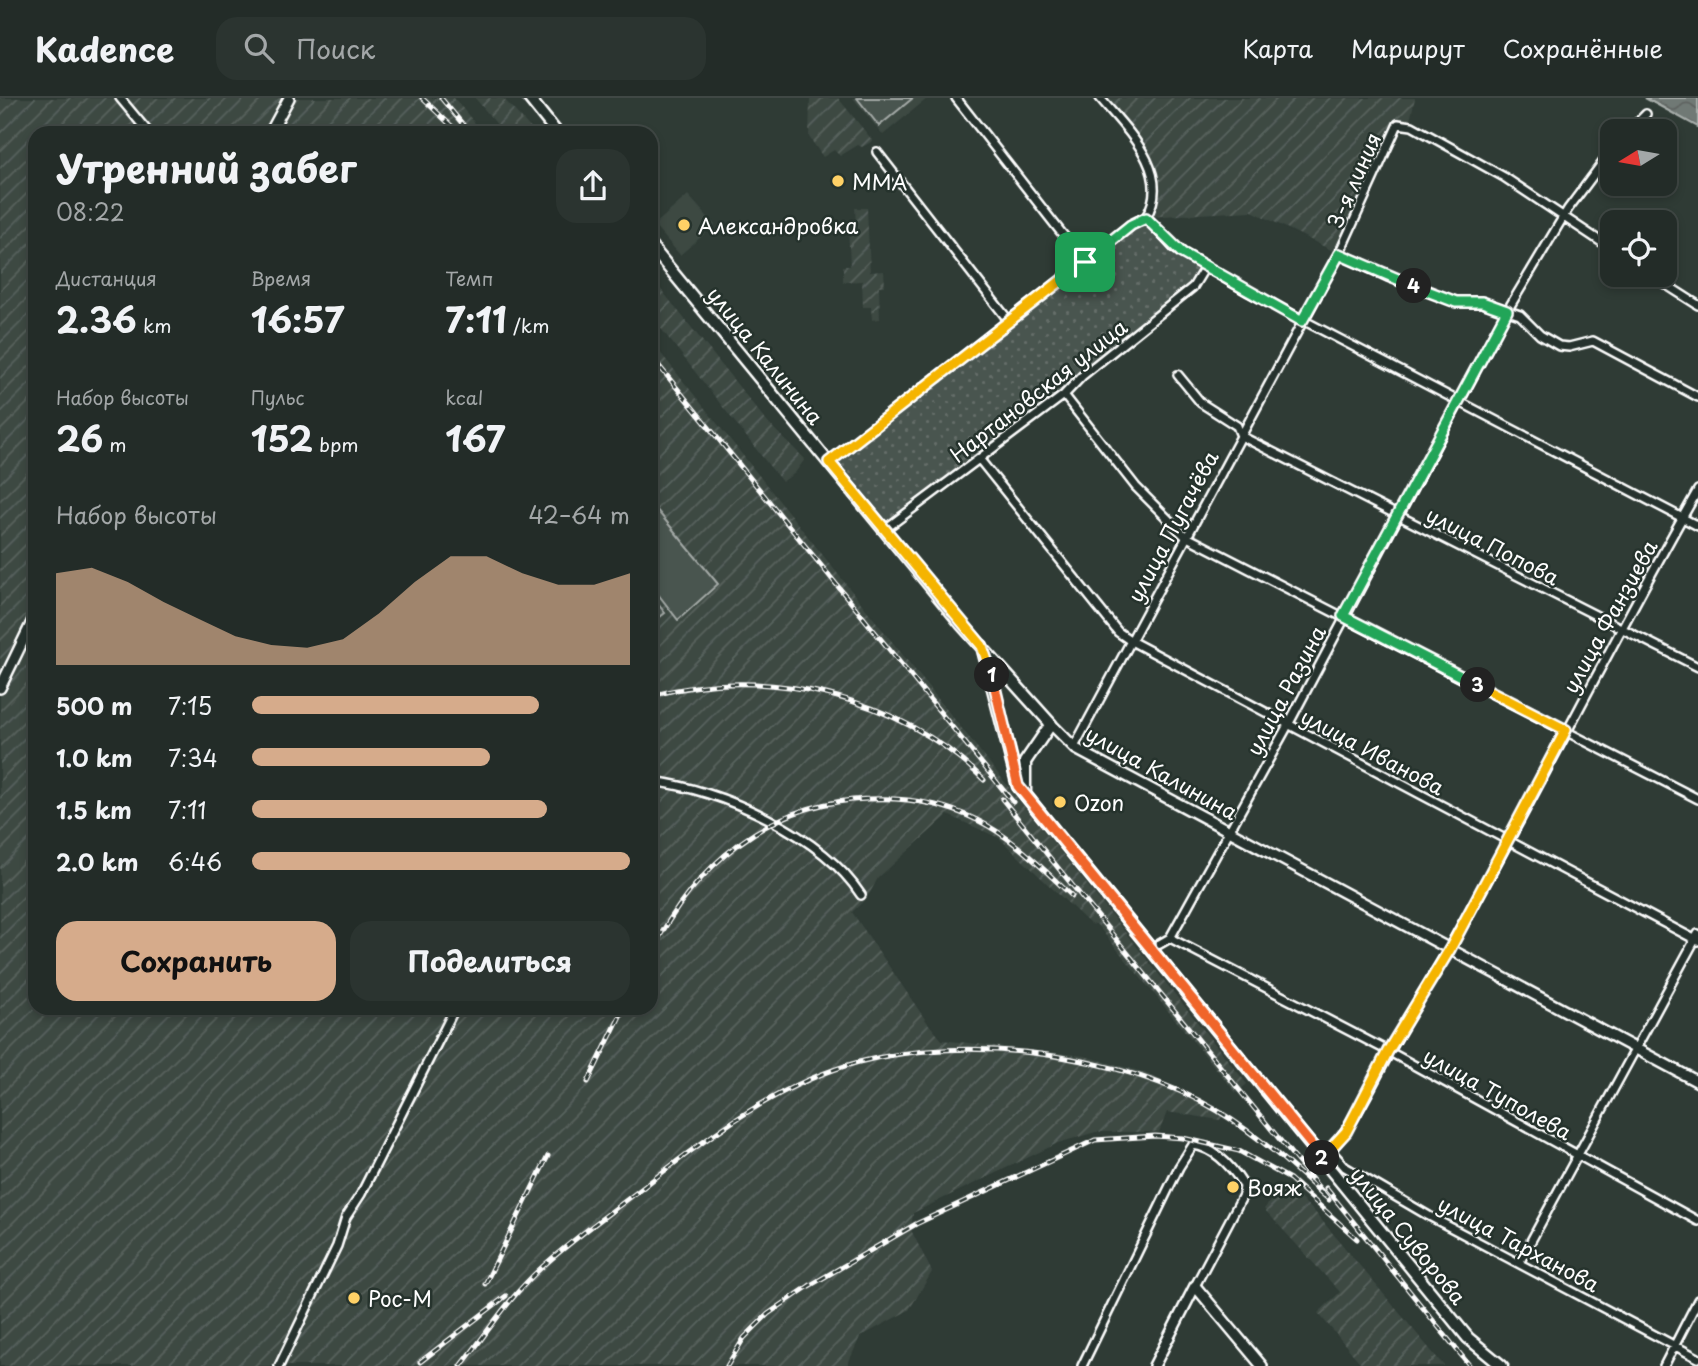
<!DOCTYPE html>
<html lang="ru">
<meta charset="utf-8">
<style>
:root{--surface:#232c28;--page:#2b3430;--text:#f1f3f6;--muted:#a3a7a8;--line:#404845;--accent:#d6ab8b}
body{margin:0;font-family:"Playpen Sans",sans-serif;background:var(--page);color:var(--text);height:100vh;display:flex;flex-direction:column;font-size:26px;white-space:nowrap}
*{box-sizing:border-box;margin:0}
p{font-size:23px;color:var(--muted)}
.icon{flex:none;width:38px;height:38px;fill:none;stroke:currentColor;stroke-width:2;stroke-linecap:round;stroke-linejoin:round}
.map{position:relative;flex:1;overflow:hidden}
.panel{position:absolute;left:28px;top:28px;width:630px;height:889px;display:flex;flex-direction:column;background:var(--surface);border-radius:21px;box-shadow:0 4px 10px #0003,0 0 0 2px var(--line)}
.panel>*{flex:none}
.needle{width:46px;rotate:259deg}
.buttons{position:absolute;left:1600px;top:21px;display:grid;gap:14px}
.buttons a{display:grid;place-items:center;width:77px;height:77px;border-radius:14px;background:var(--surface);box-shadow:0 4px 10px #0003,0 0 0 2px var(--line);font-size:35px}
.pin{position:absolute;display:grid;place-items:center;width:60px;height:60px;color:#fff;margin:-30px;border-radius:14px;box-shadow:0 4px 10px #0006}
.km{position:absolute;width:35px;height:35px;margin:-18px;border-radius:50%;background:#222;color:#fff;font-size:19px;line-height:35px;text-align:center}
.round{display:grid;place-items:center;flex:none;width:74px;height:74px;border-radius:21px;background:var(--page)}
.headline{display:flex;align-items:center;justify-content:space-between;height:119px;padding:0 28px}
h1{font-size:38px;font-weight:700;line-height:52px}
.figures{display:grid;grid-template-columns:repeat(3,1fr);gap:10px;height:119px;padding:7px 28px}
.figures div{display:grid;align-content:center}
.figures b{font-size:35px;font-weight:700}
.figures small{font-size:19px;font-weight:400}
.figures p{font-size:19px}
.chart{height:196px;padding:14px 28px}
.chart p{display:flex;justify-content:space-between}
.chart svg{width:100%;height:126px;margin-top:7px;fill:var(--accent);opacity:.7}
.button{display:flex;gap:14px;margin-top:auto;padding:14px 28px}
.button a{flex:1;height:80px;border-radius:21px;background:var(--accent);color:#111;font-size:28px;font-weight:700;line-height:80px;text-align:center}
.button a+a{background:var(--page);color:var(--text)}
ul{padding:0 28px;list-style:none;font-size:23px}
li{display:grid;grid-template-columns:112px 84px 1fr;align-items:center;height:52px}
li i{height:18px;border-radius:9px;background:var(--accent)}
header{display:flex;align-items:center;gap:42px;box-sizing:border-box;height:98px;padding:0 35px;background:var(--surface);border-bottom:2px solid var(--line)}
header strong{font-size:33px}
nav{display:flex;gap:38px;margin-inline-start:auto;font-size:24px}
.search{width:490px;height:63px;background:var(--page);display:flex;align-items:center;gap:18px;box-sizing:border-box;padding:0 24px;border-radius:21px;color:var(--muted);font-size:26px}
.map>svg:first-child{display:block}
.built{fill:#3c4842}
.industrial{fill:url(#industrial-furrows)}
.grass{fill:url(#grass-dots);stroke:#a4aaa7;stroke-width:2}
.pitch{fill:#4a544f;stroke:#a4aaa7;stroke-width:2}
.water{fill:url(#water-waves);stroke:#a9afac;stroke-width:2}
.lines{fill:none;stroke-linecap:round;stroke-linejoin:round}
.minor-casing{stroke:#fff;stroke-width:12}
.tertiary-casing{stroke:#fff;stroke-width:14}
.secondary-casing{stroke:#fff;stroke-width:15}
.minor{stroke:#26332d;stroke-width:7}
.tertiary{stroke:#26332d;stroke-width:9}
.secondary{stroke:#26332d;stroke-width:10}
.rail-casing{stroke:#fff;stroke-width:5}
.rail{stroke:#26332d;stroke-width:2.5;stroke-dasharray:8;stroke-linecap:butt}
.split-1-casing{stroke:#fff;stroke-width:14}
.split-2-casing{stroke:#fff;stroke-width:14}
.split-3-casing{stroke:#fff;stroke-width:14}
.split-4-casing{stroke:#fff;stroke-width:14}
.split-5-casing{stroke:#fff;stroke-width:14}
.split-1{stroke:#f5b400;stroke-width:9}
.split-2{stroke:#f0652b;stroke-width:9}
.split-3{stroke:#f5b400;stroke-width:9}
.split-4{stroke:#22a559;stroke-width:9}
.split-5{stroke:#22a559;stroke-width:9}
.poi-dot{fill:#ffd166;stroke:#26332d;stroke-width:2.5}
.labels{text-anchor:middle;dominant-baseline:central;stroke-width:5;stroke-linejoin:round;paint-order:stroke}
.street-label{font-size:21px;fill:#fff;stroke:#26332d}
.poi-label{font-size:21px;fill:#fff;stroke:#26332d;text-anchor:start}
</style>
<header>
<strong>Kadence</strong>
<div class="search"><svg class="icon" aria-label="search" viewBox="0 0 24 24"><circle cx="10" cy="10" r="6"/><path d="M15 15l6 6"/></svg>Поиск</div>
<nav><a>Карта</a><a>Маршрут</a><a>Сохранённые</a></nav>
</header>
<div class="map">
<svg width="1698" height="1268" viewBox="0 0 1698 1268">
<defs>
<pattern id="industrial-furrows" width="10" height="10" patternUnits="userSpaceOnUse" patternTransform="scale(1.75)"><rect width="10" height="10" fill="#3c4842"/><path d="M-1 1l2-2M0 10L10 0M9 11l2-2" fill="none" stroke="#59635e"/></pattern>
<pattern id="grass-dots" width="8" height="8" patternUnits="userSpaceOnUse" patternTransform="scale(1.75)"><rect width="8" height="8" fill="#4a544f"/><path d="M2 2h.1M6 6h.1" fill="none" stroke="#656e69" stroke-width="1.8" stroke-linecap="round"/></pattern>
<pattern id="water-waves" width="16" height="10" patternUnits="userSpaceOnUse" patternTransform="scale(1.75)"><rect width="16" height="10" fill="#707975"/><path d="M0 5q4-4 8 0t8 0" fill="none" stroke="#5e6260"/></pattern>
</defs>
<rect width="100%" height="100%" fill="#2f3b35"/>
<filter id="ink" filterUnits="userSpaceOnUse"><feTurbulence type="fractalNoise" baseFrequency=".0143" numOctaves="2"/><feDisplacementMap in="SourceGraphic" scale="14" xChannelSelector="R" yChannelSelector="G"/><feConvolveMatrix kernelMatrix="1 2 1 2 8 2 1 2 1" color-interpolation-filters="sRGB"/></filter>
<g filter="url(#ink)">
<path class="built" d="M 853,0 L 928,0 L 883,37 Z
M 688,97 L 715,127 L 680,157 L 654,127 Z"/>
<path class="industrial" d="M 0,0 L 454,0 L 483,35 L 35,35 L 35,910 L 651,910 L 651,243 L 1247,986 L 1236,995 L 1097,827 L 1090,826 L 999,740 L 948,717 L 878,780 L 867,800 L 852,814 L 927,924 L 942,942 L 1084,958 L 1143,974 L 1225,1013 L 1220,1022 L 1167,1014 L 1159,1034 L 1096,1034 L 1058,1045 L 913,1115 L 911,1132 L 932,1174 L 909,1212 L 860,1239 L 847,1268 L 0,1268 Z
M 475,0 L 503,0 L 535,35 L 504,35 Z
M 810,0 L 838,0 L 873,43 L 862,49 L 858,47 L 840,58 L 834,52 L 823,59 L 809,39 Z
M 1100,0 L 1415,0 L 1409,28 L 1398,26 L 1339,156 L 1252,113 L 1146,119 L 1152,110 L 1149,67 Z
M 855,110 L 867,110 L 870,174 L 884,173 L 885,188 L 879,188 L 880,221 L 872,222 L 871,209 L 863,209 L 862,183 L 843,184 L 843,168 L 850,168 L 848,129 L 856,128 Z
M 651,179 L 768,325 L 805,361 L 795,375 L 782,384 L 651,218 Z
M 1284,1086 L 1314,1113 L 1444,1268 L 1363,1268 L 1318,1215 L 1340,1194 L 1264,1111 Z"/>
<path class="grass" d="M 1146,120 L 1167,143 L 1205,169 L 1193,189 L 884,432 L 829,364 Z"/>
<path class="pitch" d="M 857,0 L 913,0 L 879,28 Z
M 651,405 L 718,486 L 678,522 L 651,487 Z
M 651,497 L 665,515 L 651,526 Z"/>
<path class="water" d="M 1645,0 L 1698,0 L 1698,29 Z"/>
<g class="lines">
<defs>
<path id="minor" d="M 120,0 L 149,35
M 956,0 L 1085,165
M 1100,0 C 1127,32 1173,75 1146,119
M 1629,33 L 1646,16
M 877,54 L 1009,223
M 1146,119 L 1174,150 L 1249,194 L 1698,428
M 1339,156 L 1388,179 L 1456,204 L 1482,204 L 1520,217 L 1540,237 L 1559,248 L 1569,249 L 1593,243 L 1698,299
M 1651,177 L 1698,207
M 1178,277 L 1201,305 L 1237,328 L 1241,338 L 1698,569
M 1064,297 L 1136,389 L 1185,438 L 1698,701
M 980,362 L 1118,534 L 1131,543 L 1698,843
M 829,364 L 1131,127 L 1146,119
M 884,432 L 1064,297 L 1082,278 L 1193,189 L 1205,169
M 1074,649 L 1339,156 L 1398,26 L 1412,28 L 1504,79 L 1612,151
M 651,683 C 721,691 822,737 861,797
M 1170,840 L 1388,953 L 1698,1123
M 1151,851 L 1170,840 L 1288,627 L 1507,213 L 1568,111 L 1612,52
M 1331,1053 L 1345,1069 L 1429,1118 L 1698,1260
M 1323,1061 C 1361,1020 1382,964 1410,917 C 1513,746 1599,565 1698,392
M 1519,1165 L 1698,836
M 279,1268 L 337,1148 L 346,1119 L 361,1096 L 455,910
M 1082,1268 L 1179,1069 L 1193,1047 C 1216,1050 1232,1069 1244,1088 L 1243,1097 L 1195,1188
M 1664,1268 L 1698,1202"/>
<path id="tertiary" d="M 270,35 L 289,0
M 0,590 L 35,518
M 1051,626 L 1076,651 L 1698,984
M 1154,1268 L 1195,1188 L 1262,1268"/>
<path id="secondary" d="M 529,0 L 557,35
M 651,148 L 962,527 L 1051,626 L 1025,664 L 1025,693
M 982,548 L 1018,688 L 1468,1240 L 1502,1268"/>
</defs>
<use href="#minor" class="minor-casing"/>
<use href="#tertiary" class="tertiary-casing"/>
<use href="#secondary" class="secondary-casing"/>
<use href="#minor" class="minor"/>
<use href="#tertiary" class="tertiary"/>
<use href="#secondary" class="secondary"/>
<defs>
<path id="rail" d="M 422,0 L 459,35
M 441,0 L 470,35
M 651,258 L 1013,704
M 651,598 C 763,566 901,598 984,682
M 651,855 C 694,768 768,704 868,701 C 906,699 943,705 977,722 C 1014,740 1042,770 1072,798
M 588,984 L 624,910
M 1326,1090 L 1470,1268
M 485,1186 L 548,1058
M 420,1264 L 506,1198
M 461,1268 C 487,1235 510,1198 541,1170 C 574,1140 610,1115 645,1088 C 707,1039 781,984 859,964 C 967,936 1121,955 1218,1013 C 1259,1038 1293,1069 1329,1102 L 1002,701
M 727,1268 L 744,1240 L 768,1216 L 809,1188 L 916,1126 L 1095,1042 L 1155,1038 L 1183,1040 L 1239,1053 L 1290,1081 L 1357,1141"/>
</defs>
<use href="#rail" class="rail-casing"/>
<use href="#rail" class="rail"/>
</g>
</g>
<g class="lines" filter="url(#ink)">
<defs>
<path id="split-1" d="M 992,577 L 982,548 L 829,364 L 1085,164"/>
<path id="split-2" d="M 992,577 L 1018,688 L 1322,1060"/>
<path id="split-3" d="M 1322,1060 L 1346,1034 L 1388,953 L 1450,851 L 1566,632 L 1478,587"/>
<path id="split-4" d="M 1414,188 L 1456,204 L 1482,204 L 1507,213 L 1343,518 L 1478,587"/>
<path id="split-5" d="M 1085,164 L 1131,127 L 1146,120 L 1182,155 L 1302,223 L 1339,156 L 1414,188"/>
</defs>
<use href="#split-1" class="split-1-casing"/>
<use href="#split-2" class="split-2-casing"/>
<use href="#split-3" class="split-3-casing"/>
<use href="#split-4" class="split-4-casing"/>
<use href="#split-5" class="split-5-casing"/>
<use href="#split-1" class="split-1"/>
<use href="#split-2" class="split-2"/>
<use href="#split-3" class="split-3"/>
<use href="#split-4" class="split-4"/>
<use href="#split-5" class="split-5"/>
</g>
<g class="poi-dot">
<circle cx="838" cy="83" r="7"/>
<circle cx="684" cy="127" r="7"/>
<circle cx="1060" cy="704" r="7"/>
<circle cx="1233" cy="1089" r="7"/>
<circle cx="354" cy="1200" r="7"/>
</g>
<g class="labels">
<g class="street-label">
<text transform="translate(1353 82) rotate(-66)">3-я линия</text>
<text transform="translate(766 257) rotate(51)">улица Калинина</text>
<text transform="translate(1038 292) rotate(-38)">Нартановская улица</text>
<text transform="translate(1172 428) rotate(-62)">улица Пугачёва</text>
<text transform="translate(1493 447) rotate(27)">улица Попова</text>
<text transform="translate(1609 518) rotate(-61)">улица Фанзиева</text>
<text transform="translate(1285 592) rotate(-62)">улица Разина</text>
<text transform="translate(1373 653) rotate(28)">улица Иванова</text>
<text transform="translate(1162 674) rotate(29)">улица Калинина</text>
<text transform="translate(1498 995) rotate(29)">улица Туполева</text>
<text transform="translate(1409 1137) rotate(51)">улица Суворова</text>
<text transform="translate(1519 1145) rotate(28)">улица Тарханова</text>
</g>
<g class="poi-label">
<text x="852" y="83">MMA</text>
<text x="698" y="127">Александровка</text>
<text x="1074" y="704">Ozon</text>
<text x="1247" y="1089">Вояж</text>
<text x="368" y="1200">Рос-М</text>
</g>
</g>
</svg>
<div class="buttons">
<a><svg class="needle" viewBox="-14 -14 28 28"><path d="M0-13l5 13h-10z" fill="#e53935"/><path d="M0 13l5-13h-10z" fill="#a3a7a8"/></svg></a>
<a><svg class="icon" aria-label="locate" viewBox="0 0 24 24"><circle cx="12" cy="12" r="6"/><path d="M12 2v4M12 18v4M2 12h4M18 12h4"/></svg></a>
</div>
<div class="pin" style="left:1085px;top:164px;background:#1e9e55"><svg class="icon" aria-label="arrive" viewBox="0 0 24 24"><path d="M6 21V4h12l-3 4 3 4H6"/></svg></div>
<b class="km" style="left:992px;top:577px">1</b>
<b class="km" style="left:1322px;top:1060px">2</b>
<b class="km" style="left:1478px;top:587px">3</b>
<b class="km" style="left:1414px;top:188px">4</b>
<section class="panel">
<div class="headline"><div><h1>Утренний забег</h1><p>08:22</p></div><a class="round"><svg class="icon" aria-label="share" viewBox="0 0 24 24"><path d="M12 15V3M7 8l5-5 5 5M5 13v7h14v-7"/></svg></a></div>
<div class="figures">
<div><p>Дистанция</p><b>2.36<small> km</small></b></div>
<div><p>Время</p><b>16:57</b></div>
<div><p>Темп</p><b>7:11<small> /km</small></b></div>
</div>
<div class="figures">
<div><p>Набор высоты</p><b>26<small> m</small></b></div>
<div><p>Пульс</p><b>152<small> bpm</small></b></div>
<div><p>kcal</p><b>167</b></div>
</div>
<div class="chart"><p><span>Набор высоты</span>42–64 m</p>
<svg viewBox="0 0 160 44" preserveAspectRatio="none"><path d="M0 44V12L10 10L20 15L30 22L40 28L50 34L60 37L70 38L80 35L90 26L100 15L110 6L120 6L130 12L140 16L150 16L160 12V44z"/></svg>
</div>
<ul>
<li><b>500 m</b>7:15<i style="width:76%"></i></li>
<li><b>1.0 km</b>7:34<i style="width:63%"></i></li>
<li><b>1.5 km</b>7:11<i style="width:78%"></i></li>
<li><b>2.0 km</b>6:46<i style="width:100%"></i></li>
</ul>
<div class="button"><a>Сохранить</a><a>Поделиться</a></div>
</section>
</div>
